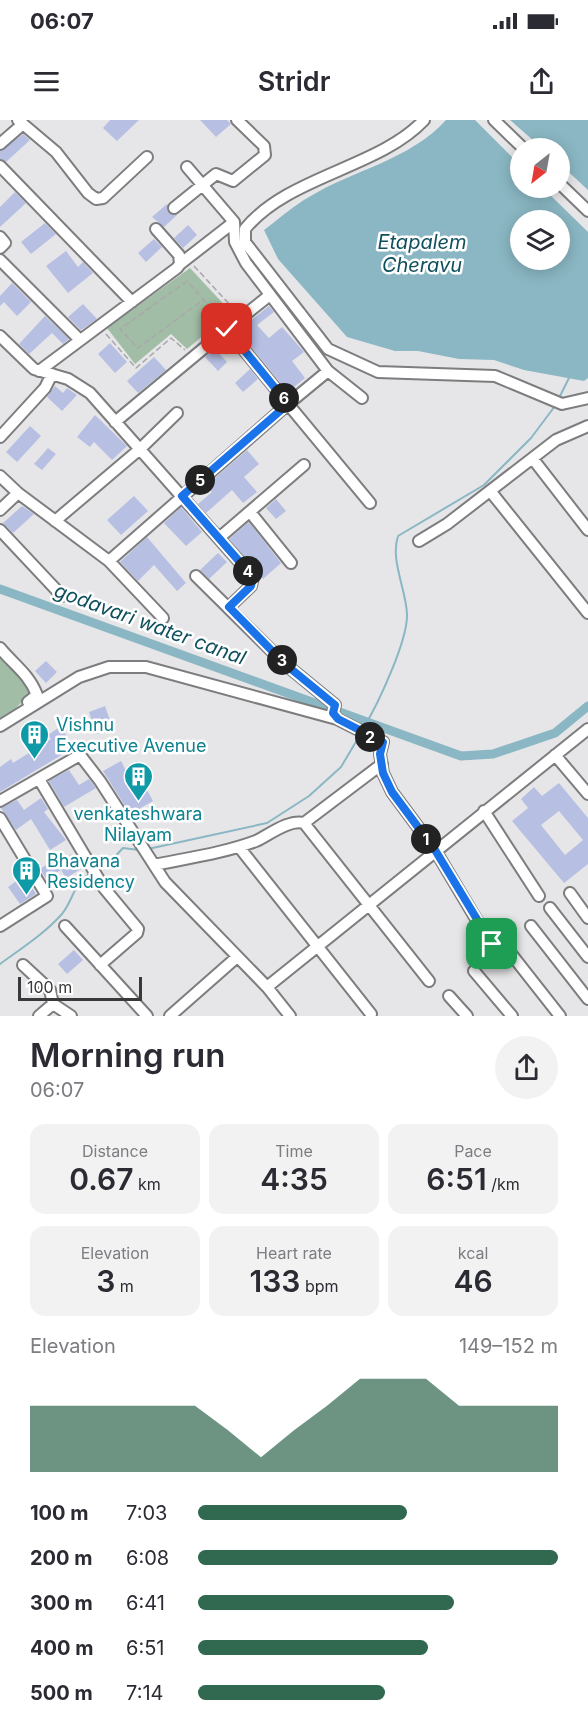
<!DOCTYPE html>
<meta charset="utf-8">
<style>
:root{--surface:#fff;--page:#f2f2f3;--text:#2b2b33;--muted:#7c7c81;--accent:#306850}
body{margin:0;font-family:Inter,sans-serif;background:var(--page);color:var(--text);height:100vh;display:flex;flex-direction:column;font-size:22px;white-space:nowrap}
*{box-sizing:border-box;margin:0}
p{font-size:20px;color:var(--muted)}
.icon{flex:none;width:33px;height:33px;fill:none;stroke:currentColor;stroke-width:2;stroke-linecap:round;stroke-linejoin:round}
.map{position:relative;height:896px;overflow:hidden}
.panel{display:flex;flex-direction:column;background:var(--surface);flex:1}
.panel>*{flex:none}
.needle{width:39px;rotate:211deg}
.buttons{position:absolute;left:510px;top:18px;display:grid;gap:12px}
.buttons a{display:grid;place-items:center;width:60px;height:60px;border-radius:50%;background:var(--surface);box-shadow:0 3px 15px #0003;font-size:30px}
.scale{position:absolute;left:18px;bottom:15px;width:124px;box-sizing:border-box;padding-left:6px;border:3px solid #39393a;border-top:0;font-size:16px;line-height:21px;white-space:nowrap;color:#39393a;-webkit-text-stroke:4px #fff;paint-order:stroke}
.pin{position:absolute;display:grid;place-items:center;width:51px;height:51px;color:#fff;margin:-26px;border-radius:12px;box-shadow:0 3px 9px #0006}
.km{position:absolute;width:30px;height:30px;margin:-15px;border-radius:50%;background:#222;color:#fff;font-size:16px;line-height:30px;text-align:center}
.round{display:grid;place-items:center;flex:none;width:63px;height:63px;border-radius:32px;background:var(--page)}
.summary{display:flex;align-items:center;justify-content:space-between;height:102px;padding:0 30px}
h1{font-size:33px;font-weight:600;line-height:45px}
.figures{display:grid;grid-template-columns:repeat(3,1fr);gap:9px;height:102px;padding:6px 30px}
.figures div{display:grid;align-content:center;border-radius:15px;background:var(--page);text-align:center}
.figures b{font-size:30px;font-weight:600}
.figures small{font-size:16px;font-weight:400}
.figures p{font-size:16px}
.chart{height:168px;padding:12px 30px}
.chart p{display:flex;justify-content:space-between}
.chart svg{width:100%;height:108px;margin-top:6px;fill:var(--accent);opacity:.7}
ul{padding:0 30px;list-style:none;font-size:20px}
li{display:grid;grid-template-columns:96px 72px 1fr;align-items:center;height:45px}
li i{height:15px;border-radius:8px;background:var(--accent)}
.status{display:flex;justify-content:space-between;align-items:center;height:42px;padding:0 30px;background:var(--surface);direction:ltr}
.status svg{height:16px;fill:currentColor}
header{display:flex;justify-content:space-between;align-items:center;height:78px;padding:0 30px;background:var(--surface);font-size:27px;font-weight:600}
.map>svg:first-child{display:block}
.green{fill:#a2bda6}
.water{fill:#8ab7c3;fill-rule:evenodd}
.lines{fill:none;stroke-linecap:round;stroke-linejoin:round}
.stream{stroke:#8ab7c3;stroke-width:2}
.canal{stroke:#8ab7c3;stroke-width:9}
.building{fill:#b7c0e3;fill-rule:evenodd}
.minor-casing{stroke:#7d7d7f;stroke-width:14}
.path{stroke:#a8a8aa;stroke-width:1.5;stroke-dasharray:6 3;stroke-linecap:butt}
.minor{stroke:#fff;stroke-width:10}
.route-casing{stroke:#fff;stroke-width:12}
.route{stroke:#1a73e8;stroke-width:8}
.labels{text-anchor:middle;dominant-baseline:central;stroke-width:5;stroke-linejoin:round;paint-order:stroke}
.culture-label{font-size:18px;fill:#0d838f;stroke:#fff;text-anchor:start}
.water-label{font-size:20px;font-style:italic;fill:#10505e;stroke:#fff}
</style>
<div class="status"><b>06:07</b><svg viewBox="0 0 49 12"><path d="M0 12V9h3v3zM5 12V6h3v6zM10 12V3h3v9zM15 12V0h3v12zM26 1h20v11H26zM47 4h2v5h-2z"/></svg></div>
<header><svg class="icon" aria-label="menu" viewBox="0 0 24 24"><path d="M4 6h16M4 12h16M4 18h16"/></svg>Stridr<svg class="icon" aria-label="share" viewBox="0 0 24 24"><path d="M12 15V3M7 8l5-5 5 5M5 13v7h14v-7"/></svg></header>
<div class="map">
<svg width="588" height="896" viewBox="0 0 588 896">
<rect width="100%" height="100%" fill="#e6e6e8"/>
<path class="green" d="M 190,148 L 231,192 L 187,229 L 171,214 L 135,244 L 107,208 Z
M 0,533 L 30,567 L 30,573 L 16,588 L 0,598 Z"/>
<path class="water" d="M 446,0 L 475,0 L 520,45 L 520,68 L 543,68 L 588,112 L 588,258 L 584,261 L 524,250 L 494,240 L 459,239 L 418,231 L 395,231 L 347,217 L 278,139 L 264,110 C 279,99 293,86 309,77 C 353,50 410,40 446,0 ZM 560,100 L 560,140 L 520,140 L 520,100 Z
M 510,0 L 588,0 L 588,70 L 560,44 L 560,28 L 542,28 Z"/>
<g class="lines">
<path class="stream" d="M 559,278 L 569,258
M 364,607 C 378,584 408,520 407,494 C 406,469 390,440 398,416 L 484,365 L 531,318 L 555,286
M 148,729 L 267,703 L 309,676 L 341,647 L 360,615
M 96,750 L 109,743 L 123,728 L 139,730
M 0,844 C 22,828 44,814 62,794 C 74,779 73,763 91,753"/>
<path class="canal" d="M 0,469 L 461,636 L 493,634 L 555,613 L 588,586"/>
</g>
<path class="building" d="M 110,0 L 139,0 L 117,21 L 103,8 Z
M 200,0 L 227,0 L 231,4 L 216,17 Z
M 23,14 L 30,20 L 6,42 L 0,39 L 0,31 Z
M 15,72 L 26,83 L 0,107 L 0,87 Z
M 167,84 L 169,93 L 177,95 L 164,107 L 152,97 Z
M 45,103 L 56,114 L 31,134 L 21,122 Z
M 188,105 L 197,115 L 183,128 L 174,118 Z
M 154,119 L 162,127 L 146,142 L 138,133 Z
M 66,131 L 78,147 L 83,142 L 93,153 L 68,173 L 46,146 Z
M 12,163 L 31,182 L 17,196 L 4,182 L 0,186 L 0,176 Z
M 83,184 L 97,199 L 81,210 L 68,197 Z
M 269,186 L 274,192 L 257,205 L 269,218 L 282,207 L 304,232 L 292,241 L 305,258 L 288,272 L 238,211 Z
M 45,196 L 69,219 L 63,224 L 52,213 L 29,234 L 19,224 Z
M 110,223 L 127,242 L 115,253 L 98,234 Z
M 215,229 L 227,242 L 218,251 L 205,237 Z
M 154,237 L 166,250 L 138,273 L 127,261 Z
M 250,249 L 258,259 L 243,272 L 235,263 Z
M 55,266 L 63,273 L 67,268 L 77,275 L 62,291 L 47,277 Z
M 95,295 L 127,326 L 112,340 L 94,322 L 90,327 L 77,317 Z
M 30,306 L 41,316 L 17,342 L 6,332 Z
M 48,328 L 56,334 L 42,350 L 34,344 Z
M 247,330 L 259,344 L 244,357 L 257,372 L 243,383 L 232,370 L 206,393 L 198,384 L 212,372 L 206,366 Z
M 134,376 L 148,391 L 121,415 L 107,400 Z
M 276,379 L 286,391 L 276,399 L 266,388 Z
M 22,386 L 34,394 L 13,413 L 3,403 Z
M 181,387 L 202,412 L 186,426 L 164,403 Z
M 249,402 L 281,443 L 263,459 L 229,419 Z
M 147,417 L 186,463 L 177,471 L 154,445 L 138,461 L 120,442 Z
M 218,433 L 227,442 L 209,459 L 200,450 Z
M 46,541 L 57,552 L 46,563 L 35,551 Z
M 105,586 L 113,609 L 96,614 L 89,592 Z
M 61,606 L 73,628 L 0,672 L 0,647 L 11,639 L 13,643 L 51,619 L 48,615 Z
M 121,641 L 132,662 L 137,660 L 143,672 L 147,670 L 153,681 L 130,694 L 103,651 Z
M 69,650 L 79,665 L 89,659 L 96,668 L 64,687 L 49,661 Z
M 559,663 L 588,698 L 588,744 L 564,763 L 512,701 L 528,688 L 521,679 L 534,667 L 542,676 ZM 559,691 L 583,720 L 565,735 L 541,705 Z
M 41,678 L 48,689 L 44,692 L 66,720 L 50,730 L 31,699 L 16,710 L 1,688 L 17,680 L 24,690 Z
M 72,734 L 81,749 L 66,758 L 61,750 L 46,759 L 40,749 L 54,740 L 57,743 Z
M 25,755 L 36,774 L 20,784 L 8,767 Z
M 74,830 L 83,840 L 67,854 L 58,844 Z"/>
<g class="lines">
<defs>
<path id="minor" d="M 18,0 L 56,32 L 88,73 L 96,79 L 103,78 L 147,37
M 424,0 C 379,48 288,56 245,109 L 245,122 L 328,229 L 378,252 L 495,256 L 562,284 L 588,278
M 494,0 L 523,28
M 0,24 L 23,4
M 0,46 L 132,182
M 187,47 L 234,102 L 235,122 L 246,143 L 328,251 L 288,284 L 370,383
M 560,64 L 588,91
M 174,88 L 216,54 L 233,61 L 265,35 L 264,26 L 237,0
M 0,117 L 5,123 L 0,128
M 0,140 L 79,219
M 180,144 L 234,102
M 227,209 L 270,175
M 0,216 L 34,249 L 68,259 L 90,273 L 253,457 L 251,466 L 229,487
M 39,251 L 177,148 L 180,144 L 179,135 L 156,109
M 328,251 L 362,278
M 0,317 L 45,268 L 52,254
M 533,339 L 588,410
M 0,356 L 18,373 L 109,441 L 163,498
M 491,372 L 588,493
M 0,390 L 18,373
M 250,392 L 291,443
M 55,401 L 140,329 L 177,293
M 0,410 L 62,476
M 219,418 L 304,345
M 419,421 L 447,404 L 556,320 L 588,306
M 109,441 L 288,284 L 227,209 L 115,302
M 196,456 L 285,544 L 335,585 L 333,593 L 337,599 L 383,622 L 380,634 L 383,653 L 392,672 L 435,730 L 491,824
M 0,528 C 14,545 29,554 37,575 L 28,582
M 0,606 L 79,557 L 109,547 L 146,547 L 337,599
M 555,635 L 588,674
M 39,659 L 104,768 L 138,809 L 137,813 L 100,845
M 0,681 L 80,635 L 100,661 L 165,762 L 267,867 L 290,896
M 484,691 L 539,776
M 0,698 L 47,776 L 0,806
M 304,703 L 382,644
M 239,727 L 371,894
M 154,745 C 188,738 224,733 256,721 C 269,715 289,699 304,703 L 429,861
M 570,773 L 588,798
M 550,788 L 588,837
M 65,806 L 147,896
M 531,806 L 588,879
M 505,826 L 560,896
M 23,845 L 50,870 L 53,884
M 474,851 L 512,896
M 267,867 L 588,609
M 449,876 L 467,896
M 39,896 L 53,884 L 71,896
M 170,896 L 237,837"/>
</defs>
<use href="#minor" class="minor-casing"/>
<path class="path" d="M 194,146 L 231,186 L 218,196 L 187,161 L 120,209 L 138,228 L 203,180
M 106,214 L 136,248 L 171,218 L 185,230"/>
<use href="#minor" class="minor"/>
</g>
<g class="lines">
<defs>
<path id="route" d="M 227,209 L 288,284 L 182,376 L 253,457 L 251,466 L 229,487 L 285,544 L 335,585 L 333,593 L 338,599 L 383,622 L 380,634 L 383,653 L 392,672 L 435,730 L 492,824"/>
</defs>
<use href="#route" class="route-casing"/>
<use href="#route" class="route"/>
</g>
<defs>
<symbol id="building-pin" viewBox="-11 -11 22 30"><path d="M0 17L-7.5 6A9.5 9.5 0 1 1 7.5 6Z" fill="#0f9aa8" stroke="#fff"/><path d="M-4-6H4V6H1V3H-1V6H-4ZM-2.5-4.3h1.7v1.8h-1.7ZM.8-4.3h1.7v1.8H.8ZM-2.5-1h1.7V.8h-1.7ZM.8-1h1.7V.8H.8Z" fill="#fff"/></symbol>
</defs>
<g fill-rule="evenodd">
<use href="#building-pin" x="18" y="598" width="33" height="45"/>
<use href="#building-pin" x="122" y="640" width="33" height="45"/>
<use href="#building-pin" x="10" y="734" width="33" height="45"/>
</g>
<g class="labels">
<g class="culture-label">
<text x="56" y="604">Vishnu<tspan x="56" dy="21">Executive Avenue</tspan></text>
<text x="138" y="693" text-anchor="middle">venkateshwara<tspan x="138" dy="21">Nilayam</tspan></text>
<text x="47" y="740">Bhavana<tspan x="47" dy="21">Residency</tspan></text>
</g>
<g class="water-label">
<text x="422" y="122">Etapalem<tspan x="422" dy="23">Cheravu</tspan></text>
<text transform="translate(150 504) rotate(20)">godavari water canal</text>
</g>
</g>
</svg>
<div class="buttons">
<a><svg class="needle" viewBox="-14 -14 28 28"><path d="M0-13l5 13h-10z" fill="#e53935"/><path d="M0 13l5-13h-10z" fill="#7c7c81"/></svg></a>
<a><svg class="icon" aria-label="layers" viewBox="0 0 24 24"><path d="M12 4l9 5-9 5-9-5zM3 14l9 5 9-5"/></svg></a>
</div>
<div class="scale">100 m</div>
<div class="pin" style="left:492px;top:824px;background:#1e9e55"><svg class="icon" aria-label="arrive" viewBox="0 0 24 24"><path d="M6 21V4h12l-3 4 3 4H6"/></svg></div>
<div class="pin" style="left:227px;top:209px;background:#d93025"><svg class="icon" aria-label="check" viewBox="0 0 24 24"><path d="M5 12l5 5 9-10"/></svg></div>
<b class="km" style="left:426px;top:719px">1</b>
<b class="km" style="left:370px;top:617px">2</b>
<b class="km" style="left:282px;top:540px">3</b>
<b class="km" style="left:248px;top:451px">4</b>
<b class="km" style="left:200px;top:360px">5</b>
<b class="km" style="left:284px;top:278px">6</b>
</div>
<section class="panel">
<div class="summary"><div><h1>Morning run</h1><p>06:07</p></div><a class="round"><svg class="icon" aria-label="share" viewBox="0 0 24 24"><path d="M12 15V3M7 8l5-5 5 5M5 13v7h14v-7"/></svg></a></div>
<div class="figures">
<div><p>Distance</p><b>0.67<small> km</small></b></div>
<div><p>Time</p><b>4:35</b></div>
<div><p>Pace</p><b>6:51<small> /km</small></b></div>
</div>
<div class="figures">
<div><p>Elevation</p><b>3<small> m</small></b></div>
<div><p>Heart rate</p><b>133<small> bpm</small></b></div>
<div><p>kcal</p><b>46</b></div>
</div>
<div class="chart"><p><span>Elevation</span>149–152 m</p>
<svg viewBox="0 0 160 44" preserveAspectRatio="none"><path d="M0 44V17L10 17L20 17L30 17L40 17L50 17L60 27L70 38L80 27L90 17L100 6L110 6L120 6L130 17L140 17L150 17L160 17V44z"/></svg>
</div>
<ul>
<li><b>100 m</b>7:03<i style="width:58%"></i></li>
<li><b>200 m</b>6:08<i style="width:100%"></i></li>
<li><b>300 m</b>6:41<i style="width:71%"></i></li>
<li><b>400 m</b>6:51<i style="width:64%"></i></li>
<li><b>500 m</b>7:14<i style="width:52%"></i></li>
</ul>
</section>
